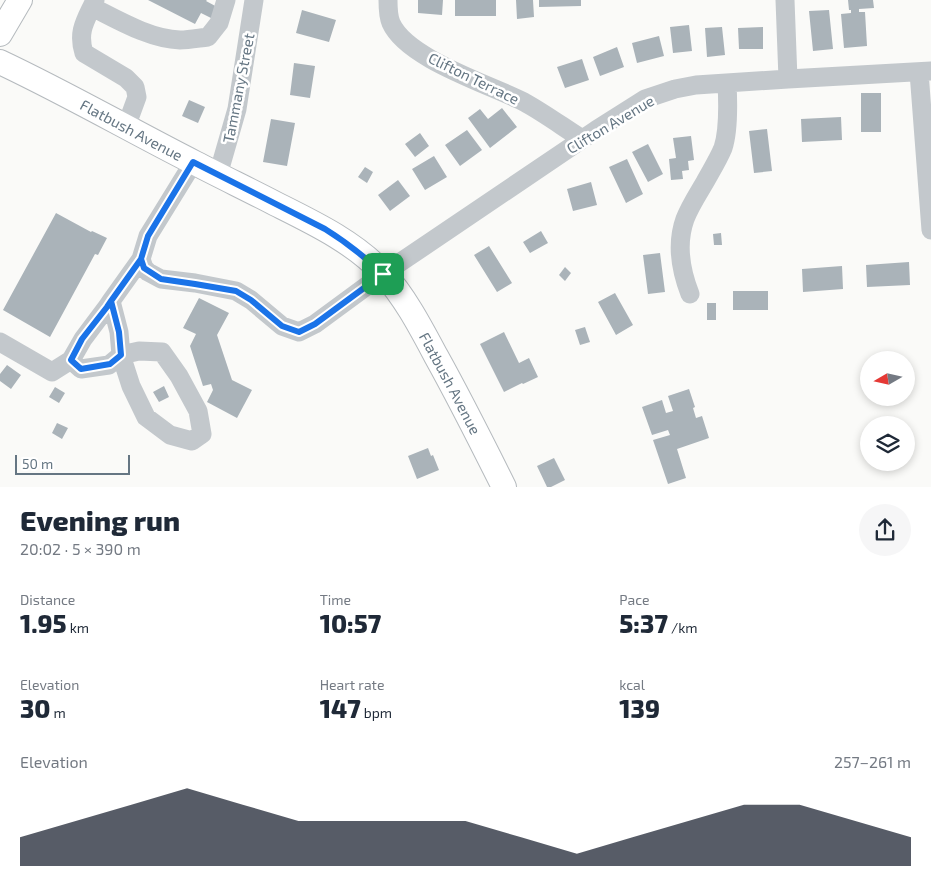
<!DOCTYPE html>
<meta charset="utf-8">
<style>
:root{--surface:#fff;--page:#f6f6f7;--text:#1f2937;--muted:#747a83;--accent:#111827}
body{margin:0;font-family:"Exo 2",sans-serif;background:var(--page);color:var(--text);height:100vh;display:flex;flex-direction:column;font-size:19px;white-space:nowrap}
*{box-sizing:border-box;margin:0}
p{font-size:16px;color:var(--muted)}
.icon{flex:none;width:28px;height:28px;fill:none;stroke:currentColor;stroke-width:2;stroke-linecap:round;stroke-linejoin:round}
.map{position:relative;height:487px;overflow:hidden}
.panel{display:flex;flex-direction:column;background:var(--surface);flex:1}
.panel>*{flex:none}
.needle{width:32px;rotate:261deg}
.tools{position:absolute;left:860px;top:351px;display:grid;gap:10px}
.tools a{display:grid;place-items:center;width:55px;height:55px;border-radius:50%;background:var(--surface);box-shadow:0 2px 8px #0003;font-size:25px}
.scale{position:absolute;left:15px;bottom:12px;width:115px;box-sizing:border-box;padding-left:5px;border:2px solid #657683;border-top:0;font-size:14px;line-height:18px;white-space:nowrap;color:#657683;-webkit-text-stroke:4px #fff;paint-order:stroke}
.pin{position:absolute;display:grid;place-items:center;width:42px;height:42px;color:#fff;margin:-21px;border-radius:10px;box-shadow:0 2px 8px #0006}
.round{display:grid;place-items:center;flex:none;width:52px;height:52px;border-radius:26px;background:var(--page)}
.summary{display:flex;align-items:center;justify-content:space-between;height:85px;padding:0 20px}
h1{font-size:28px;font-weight:800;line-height:38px}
.stats{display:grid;grid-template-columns:repeat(3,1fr);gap:8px;height:85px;padding:5px 20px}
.stats div{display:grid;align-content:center}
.stats b{font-size:25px;font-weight:800}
.stats small{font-size:14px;font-weight:400}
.stats p{font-size:14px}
.chart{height:140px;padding:10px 20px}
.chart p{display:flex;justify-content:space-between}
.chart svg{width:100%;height:90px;margin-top:5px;fill:var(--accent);opacity:.7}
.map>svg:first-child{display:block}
.building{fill:#aab3b9}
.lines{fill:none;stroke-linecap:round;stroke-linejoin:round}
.major-casing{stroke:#b5babe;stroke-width:26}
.minor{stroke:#c3c8cc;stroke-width:19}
.major{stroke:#fff;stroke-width:24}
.route-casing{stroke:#fff;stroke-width:10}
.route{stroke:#1a73e8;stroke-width:6}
.labels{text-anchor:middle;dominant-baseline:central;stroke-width:5;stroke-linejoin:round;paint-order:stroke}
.street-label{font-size:15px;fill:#657683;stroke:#fff}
</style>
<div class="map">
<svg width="931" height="487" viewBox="0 0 931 487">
<rect width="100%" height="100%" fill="#fafaf8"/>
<path class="building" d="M 148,0 L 207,0 L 206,1 L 219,8 L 213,19 L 201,13 L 195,24 Z
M 418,0 L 443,0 L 442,15 L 418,13 Z
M 455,0 L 496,0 L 496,16 L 455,16 Z
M 516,0 L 533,0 L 534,17 L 517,19 Z
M 539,0 L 581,0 L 581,6 L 539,7 Z
M 848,0 L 873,0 L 874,8 L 859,9 L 859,12 L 865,12 L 867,46 L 844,48 L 841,14 L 851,13 L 851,10 L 849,10 Z
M 302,10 L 336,20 L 329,42 L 296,33 Z
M 829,10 L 833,49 L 813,51 L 809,11 Z
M 689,25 L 692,51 L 673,53 L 670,27 Z
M 722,27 L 725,55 L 707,57 L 705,28 Z
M 763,27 L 763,49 L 739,49 L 738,28 Z
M 659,36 L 664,56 L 637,63 L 632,43 Z
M 617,47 L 624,67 L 600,76 L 593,57 Z
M 582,59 L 589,80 L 565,88 L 557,67 Z
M 294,63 L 315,66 L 310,98 L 290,95 Z
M 861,93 L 881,93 L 881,132 L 861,132 Z
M 189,100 L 205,107 L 198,123 L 182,116 Z
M 502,108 L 517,127 L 490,148 L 468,118 L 480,109 L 488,119 Z
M 841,117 L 842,140 L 802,142 L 801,119 Z
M 271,119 L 295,123 L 287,166 L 263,162 Z
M 767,129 L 772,171 L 754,173 L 749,131 Z
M 467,130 L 482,150 L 460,166 L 445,145 Z
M 420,133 L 429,146 L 415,157 L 405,144 Z
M 691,136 L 694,160 L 688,161 L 689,170 L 682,171 L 683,179 L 671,180 L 669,159 L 676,158 L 673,138 Z
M 648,144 L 663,174 L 648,182 L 632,152 Z
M 434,156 L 447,177 L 425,190 L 412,169 Z
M 627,159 L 643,194 L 626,203 L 609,167 Z
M 365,167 L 373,172 L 367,183 L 358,177 Z
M 398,180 L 410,196 L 390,211 L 378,195 Z
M 591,182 L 597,205 L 573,211 L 567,189 Z
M 56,213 L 91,232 L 92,231 L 107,238 L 98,255 L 95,254 L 50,337 L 3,310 Z
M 541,231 L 548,243 L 530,253 L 523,242 Z
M 721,233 L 722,245 L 714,245 L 713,234 Z
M 489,246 L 512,283 L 497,292 L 474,255 Z
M 660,253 L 665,292 L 648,294 L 643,255 Z
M 909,262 L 910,285 L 867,287 L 866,265 Z
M 842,266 L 843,289 L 803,292 L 802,269 Z
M 565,267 L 571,273 L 565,281 L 559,275 Z
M 733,291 L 768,291 L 768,310 L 733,310 Z
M 615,293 L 633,325 L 616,335 L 598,302 Z
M 199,298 L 229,313 L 217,335 L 232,380 L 252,390 L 237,418 L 207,402 L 213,390 L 211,384 L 203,386 L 190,346 L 196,334 L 183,328 Z
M 707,303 L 716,303 L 716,320 L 707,320 Z
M 585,327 L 590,342 L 580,345 L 575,330 Z
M 504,332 L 519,363 L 529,358 L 538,377 L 523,384 L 522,383 L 504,392 L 480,344 Z
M 7,365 L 21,375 L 11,389 L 0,381 L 0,374 Z
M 164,386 L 169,397 L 159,402 L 153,392 Z
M 55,387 L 65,393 L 59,403 L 49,397 Z
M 689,389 L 695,407 L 693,408 L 696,418 L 702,416 L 709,438 L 677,449 L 686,478 L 668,484 L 653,440 L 670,435 L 668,430 L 652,435 L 642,407 L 662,400 L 666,413 L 673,411 L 668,396 Z
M 57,423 L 68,428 L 62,439 L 52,433 Z
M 428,448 L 431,456 L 433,455 L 439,470 L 417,479 L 408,456 Z
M 554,458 L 565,480 L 551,487 L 547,487 L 537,466 Z"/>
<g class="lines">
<defs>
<g id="major">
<path d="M 0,34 L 20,0"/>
<path id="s1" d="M 0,62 C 66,93 130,130 195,163 C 222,177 249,190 276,204 C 314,223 354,242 383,273 C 405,297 421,328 436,356 C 460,399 482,443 504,487"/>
</g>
</defs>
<use href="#major" class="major-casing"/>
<path class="minor" d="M 95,0 C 86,20 77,31 84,53 L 126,78 L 135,87 L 137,97 L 126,127
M 388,0 C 388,7 388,16 391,23 C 407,59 489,84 524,102 C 544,113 563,127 582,139
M 785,0 L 788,79
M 92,7 C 118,20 150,39 180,40 C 189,40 199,38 208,37 L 219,23 L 226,0
M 919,72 L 931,230
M 193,163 L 148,236 L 141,259 L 144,268 L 148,272 L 161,279 L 195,283 L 236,291 L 251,300 L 282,326 L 299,332 L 315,324 L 383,274 L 596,130 L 645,99 L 675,89 L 696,85 L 788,79 L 931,71
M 218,175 L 237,109 L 254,0
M 690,294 C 681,271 676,244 685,219 C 690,206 698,194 705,182 C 711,171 718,160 723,148 C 729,130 728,102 727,83
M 111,301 L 119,332 L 121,355 L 109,365 L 81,369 L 71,360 L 83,339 L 107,307 L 111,301 L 141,259
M 0,342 L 52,372 L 71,360
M 139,351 L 162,352 L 179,376 L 198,411 L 202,434 L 192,441 L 170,435 L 146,417 L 131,386 L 121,355 Z"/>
<use href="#major" class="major"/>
</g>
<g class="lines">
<defs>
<path id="route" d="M 383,274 C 365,257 346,242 325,229 L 193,162 L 148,236 L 141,259 L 111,301 L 107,307 L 82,339 L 71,360 L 81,369 L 110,364 L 121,355 L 119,332 L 111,301 L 141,259 L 144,268 L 161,279 L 195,284 L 236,291 L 251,300 L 282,326 L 299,332 L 315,324 L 383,274"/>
</defs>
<use href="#route" class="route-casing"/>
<use href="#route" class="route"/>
</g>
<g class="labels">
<g class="street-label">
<text transform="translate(474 78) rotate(26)">Clifton Terrace</text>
<text transform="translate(238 88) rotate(-79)">Tammany Street</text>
<text transform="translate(610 124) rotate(-31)">Clifton Avenue</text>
<text stroke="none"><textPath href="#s1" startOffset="148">Flatbush Avenue</textPath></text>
<text stroke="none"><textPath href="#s1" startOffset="568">Flatbush Avenue</textPath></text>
</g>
</g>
</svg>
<div class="tools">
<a><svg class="needle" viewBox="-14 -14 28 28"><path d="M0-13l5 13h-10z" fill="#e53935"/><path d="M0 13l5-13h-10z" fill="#747a83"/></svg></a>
<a><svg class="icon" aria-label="layers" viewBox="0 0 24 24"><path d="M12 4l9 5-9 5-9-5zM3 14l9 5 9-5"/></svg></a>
</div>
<div class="scale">50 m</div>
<div class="pin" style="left:383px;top:274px;background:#1e9e55"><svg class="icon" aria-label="arrive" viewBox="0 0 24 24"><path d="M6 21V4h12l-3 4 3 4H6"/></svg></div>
</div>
<section class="panel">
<div class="summary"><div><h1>Evening run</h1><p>20:02 · 5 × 390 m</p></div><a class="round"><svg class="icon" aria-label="share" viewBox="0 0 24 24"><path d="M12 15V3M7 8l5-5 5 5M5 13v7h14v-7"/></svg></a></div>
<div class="stats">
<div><p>Distance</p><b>1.95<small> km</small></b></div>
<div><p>Time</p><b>10:57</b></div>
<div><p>Pace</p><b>5:37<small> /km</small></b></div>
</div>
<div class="stats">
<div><p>Elevation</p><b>30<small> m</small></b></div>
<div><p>Heart rate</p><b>147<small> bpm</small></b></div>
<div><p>kcal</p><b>139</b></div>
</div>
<div class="chart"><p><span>Elevation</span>257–261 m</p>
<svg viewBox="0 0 160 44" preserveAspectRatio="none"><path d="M0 44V30L10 22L20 14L30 6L40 14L50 22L60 22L70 22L80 22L90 30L100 38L110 30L120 22L130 14L140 14L150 22L160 30V44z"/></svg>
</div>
</section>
